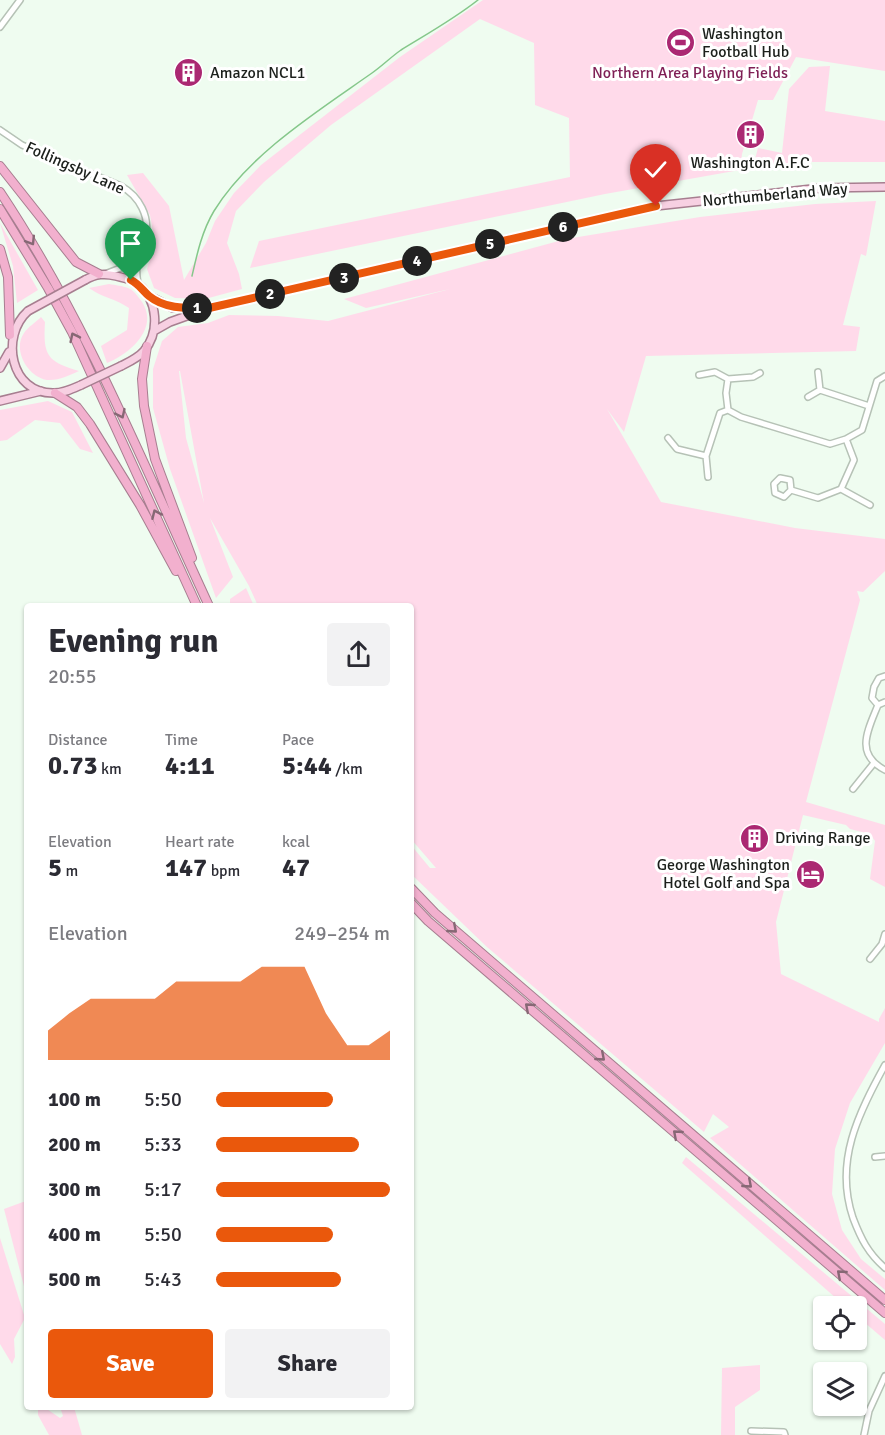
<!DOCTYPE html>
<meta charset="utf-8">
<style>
:root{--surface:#fff;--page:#f2f2f3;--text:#2b2b33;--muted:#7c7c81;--accent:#ea580c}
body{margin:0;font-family:Signika,sans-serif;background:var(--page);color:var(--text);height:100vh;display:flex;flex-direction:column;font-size:22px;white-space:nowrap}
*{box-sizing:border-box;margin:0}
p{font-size:20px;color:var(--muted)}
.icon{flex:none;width:33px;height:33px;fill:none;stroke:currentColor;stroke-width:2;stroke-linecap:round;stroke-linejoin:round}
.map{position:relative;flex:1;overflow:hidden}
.sheet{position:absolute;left:24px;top:603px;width:390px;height:807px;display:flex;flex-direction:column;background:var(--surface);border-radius:6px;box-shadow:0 2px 4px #0004}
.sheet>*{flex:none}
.fabs{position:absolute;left:813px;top:1296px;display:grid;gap:12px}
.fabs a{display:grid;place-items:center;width:54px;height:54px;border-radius:6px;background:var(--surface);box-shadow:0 2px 4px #0004;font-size:30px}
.pin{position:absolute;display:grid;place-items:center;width:51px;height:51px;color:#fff;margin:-62px -26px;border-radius:50% 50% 50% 0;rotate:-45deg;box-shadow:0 0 6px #0007}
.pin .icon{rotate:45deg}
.km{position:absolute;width:30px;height:30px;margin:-15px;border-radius:50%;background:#222;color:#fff;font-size:16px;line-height:30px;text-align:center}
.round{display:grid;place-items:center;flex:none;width:63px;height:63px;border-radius:6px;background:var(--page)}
.summary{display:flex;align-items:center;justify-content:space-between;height:102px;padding:0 24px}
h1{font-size:33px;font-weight:800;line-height:45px}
.stats{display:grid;grid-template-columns:repeat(3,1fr);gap:9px;height:102px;padding:6px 24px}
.stats div{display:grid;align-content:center}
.stats b{font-size:26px;font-weight:800}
.stats small{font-size:16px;font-weight:400}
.stats p{font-size:16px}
.chart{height:168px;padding:12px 24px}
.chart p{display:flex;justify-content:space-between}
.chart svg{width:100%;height:108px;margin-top:6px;fill:var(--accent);opacity:.7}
.button{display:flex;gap:12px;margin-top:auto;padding:12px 24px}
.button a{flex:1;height:69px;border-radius:6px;background:var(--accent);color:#fff;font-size:24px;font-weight:800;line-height:69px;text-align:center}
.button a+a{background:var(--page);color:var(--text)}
ul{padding:0 24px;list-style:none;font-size:20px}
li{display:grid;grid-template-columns:96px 72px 1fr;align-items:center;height:45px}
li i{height:15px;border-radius:8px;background:var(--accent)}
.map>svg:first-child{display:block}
.green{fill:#ffdaea;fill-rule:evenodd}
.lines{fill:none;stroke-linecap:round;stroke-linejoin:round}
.stream{stroke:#85c78a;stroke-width:1.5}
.minor-casing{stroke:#b6c2b6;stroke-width:8}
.major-casing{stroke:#a77e90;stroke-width:10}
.highway-casing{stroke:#a77e90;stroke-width:10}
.minor{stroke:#fff;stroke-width:5}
.major{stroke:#f7d0e2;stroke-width:7}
.highway{stroke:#f2b0ce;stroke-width:8}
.major-bridge-casing{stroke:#a77e90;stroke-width:10;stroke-linecap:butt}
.major-bridge{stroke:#f7d0e2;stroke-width:7}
.oneway{stroke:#876875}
.route-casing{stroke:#fff;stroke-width:12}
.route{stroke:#ea580c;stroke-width:8}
.labels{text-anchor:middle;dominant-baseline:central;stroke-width:6;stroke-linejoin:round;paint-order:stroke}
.poi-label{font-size:16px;fill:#1c201c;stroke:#fff;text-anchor:start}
.park-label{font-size:16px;fill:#7f1f55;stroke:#fff}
.street-label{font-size:16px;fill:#1c201c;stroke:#fff}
</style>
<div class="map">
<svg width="885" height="1435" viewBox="0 0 885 1435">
<rect width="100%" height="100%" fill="#effcf0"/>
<path class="green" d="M 483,0 L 885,0 L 885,71 L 796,57 L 773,100 L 758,100 L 742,154 L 740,170 L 605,194 L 250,268 L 259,241 L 570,177 L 569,118 L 535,105 L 534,43 L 480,19 L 331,125 L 264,182 L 236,211 L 227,243 L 239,274 L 242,289 L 205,299 L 175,298 L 154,288 L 147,269 L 155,243 L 150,215 L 127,175 L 143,173 L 169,206 L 184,280 L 206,243 L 215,221 L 234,193 L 261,165 L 400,57 Z
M 830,66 L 825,111 L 885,121 L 885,162 L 812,162 L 752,170 L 758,148 L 782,153 L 789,89 L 809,67 Z
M 876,201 L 866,256 L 861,254 L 843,325 L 860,327 L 856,351 L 646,356 L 624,432 L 607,409 L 661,502 L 795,528 L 885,539 L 885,571 L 863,592 L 857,591 L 860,600 L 806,802 L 885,825 L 885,887 L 870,879 L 875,841 L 870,834 L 850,829 L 846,825 L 803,815 L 776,922 L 781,974 L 879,1022 L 879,1019 L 885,1008 L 885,1043 L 850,1103 L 835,1149 L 832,1194 L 842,1230 L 861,1259 L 885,1279 L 885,1290 L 710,1138 L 729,1127 L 713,1114 L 704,1132 L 487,947 L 411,874 L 411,845 L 430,868 L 436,868 L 411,839 L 411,606 L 258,606 L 249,586 L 210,518 L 233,577 L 216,598 L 170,469 L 153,408 L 153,369 L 162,341 L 178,327 L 208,323 L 229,315 L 278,316 L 328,321 L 450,289 L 366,308 L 344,299 L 566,239 L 700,217 L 815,204 ZM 179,371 L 180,371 L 204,503 L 186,438 Z
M 0,223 L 38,290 L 17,303 L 13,266 Z
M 109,284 C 115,285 123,286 128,288 C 133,290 136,294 139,298 C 162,325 132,353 107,363 L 101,346 L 127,330 L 129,308 C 116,299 101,297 89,288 Z
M 41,317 L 45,322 C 43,356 47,361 79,371 C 70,375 58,381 47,380 C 28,377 12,350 24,333 C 28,327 36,322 41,317 Z
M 48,401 L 72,412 L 93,453 L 80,449 L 60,423 L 35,420 L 7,440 L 0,441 L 0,410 Z
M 246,588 L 254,606 L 230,606 L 230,599 Z
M 686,1157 L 885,1324 L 885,1340 L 857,1316 L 856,1306 L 845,1306 L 682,1163 Z
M 23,1202 L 27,1202 L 27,1298 L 4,1209 Z
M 0,1238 L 25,1318 L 14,1339 L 15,1357 L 12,1364 L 0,1344 Z
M 760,1365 L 760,1390 L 735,1407 L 735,1435 L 721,1435 L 722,1368 Z
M 44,1407 L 60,1418 L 63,1416 L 60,1407 L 74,1407 L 82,1435 L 49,1435 L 38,1415 L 38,1408 Z"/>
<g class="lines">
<path class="stream" d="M 192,276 C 197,254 202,231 214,211 C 249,154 318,111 372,73 C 382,66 391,57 401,50 C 427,34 454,19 478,0"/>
<defs>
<path id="minor" d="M 0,27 L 20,0
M 0,130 L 22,145 L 121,186 C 139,196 151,217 145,238 C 143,247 137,255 137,265 C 136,271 137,278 138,284
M 105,274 L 123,267 L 138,252
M 818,372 L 820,390 L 869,406
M 699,375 L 715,372 L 728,379
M 808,397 L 820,390
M 728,410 L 741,417 L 830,444 L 846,439 L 862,430 L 877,381 L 885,376
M 728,410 L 726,393 L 728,379 L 753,377 L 760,373
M 668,438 L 677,449 L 706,456
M 708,477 L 706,456 L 720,413 L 728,410
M 841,489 L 870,505
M 791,490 L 784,497 L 775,493 L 774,484 L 780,478 L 790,480 L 791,490 L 818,498 L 841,489 L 854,460 L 846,439
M 885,702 L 878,705 C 868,730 854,754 885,770
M 878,705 L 872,698 L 874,687 L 879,678 L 885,676
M 853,789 L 874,763
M 870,959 L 882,944 L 885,934
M 885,1065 C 858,1114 834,1162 853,1218 C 861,1239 868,1253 885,1268
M 875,1157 L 885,1156
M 751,1431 L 784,1432 L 785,1435
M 864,1435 L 869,1411 L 885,1376"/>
<path id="major" d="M 85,280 C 96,274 104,273 116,276 C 124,278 132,279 138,284 C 158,300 160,332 144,351 C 138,358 129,362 121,366
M 149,296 L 173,308 L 204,308
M 28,311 C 0,336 10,394 54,393 C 64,393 72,389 81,385
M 154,331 L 170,322 L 209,308 L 656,206 L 821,188 L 885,187
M 0,368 L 9,352
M 0,401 L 41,391"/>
<path id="highway" d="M 0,166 L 76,262 L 99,274
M 0,192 C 86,321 144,466 209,606
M 0,209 L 48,288 L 72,332 L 197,606
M 0,249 L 8,277 L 10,335
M 147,346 L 142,379 L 144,406 L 155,459 L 192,558
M 55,393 L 77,407 L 90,424 L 140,505 L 176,571
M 411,888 L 435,913 L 885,1300
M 411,903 L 428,921 L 885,1313"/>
</defs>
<use href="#minor" class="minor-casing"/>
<use href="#major" class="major-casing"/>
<use href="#highway" class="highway-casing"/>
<use href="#minor" class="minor"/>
<use href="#major" class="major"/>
<use href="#highway" class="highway"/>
<defs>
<path id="major-bridge" d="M 28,311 L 85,280
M 81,385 L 121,366"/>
</defs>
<use href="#major-bridge" class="major-bridge-casing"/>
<use href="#major-bridge" class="major-bridge"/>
</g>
<defs><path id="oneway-chevron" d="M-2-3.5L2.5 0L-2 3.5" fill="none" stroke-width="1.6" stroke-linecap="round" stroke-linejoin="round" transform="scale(1.5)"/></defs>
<g class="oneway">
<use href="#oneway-chevron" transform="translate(31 241) rotate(58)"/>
<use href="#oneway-chevron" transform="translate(74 337) rotate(-116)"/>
<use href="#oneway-chevron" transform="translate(121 414) rotate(65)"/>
<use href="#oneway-chevron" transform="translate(156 514) rotate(-114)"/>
<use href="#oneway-chevron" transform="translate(453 929) rotate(41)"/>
<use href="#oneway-chevron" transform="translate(529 1007) rotate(-139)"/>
<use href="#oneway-chevron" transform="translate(601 1057) rotate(41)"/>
<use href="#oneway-chevron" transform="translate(677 1134) rotate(-139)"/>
<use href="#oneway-chevron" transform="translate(748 1184) rotate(41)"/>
<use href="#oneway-chevron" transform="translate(841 1274) rotate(-139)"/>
</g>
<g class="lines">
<defs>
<path id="route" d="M 131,280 C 139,284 143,291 149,296 C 166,310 189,308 209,308 L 656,206"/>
</defs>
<use href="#route" class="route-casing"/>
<use href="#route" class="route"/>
</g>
<defs>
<symbol id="stadium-disc" viewBox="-11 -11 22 22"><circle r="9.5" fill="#ab2872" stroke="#fff"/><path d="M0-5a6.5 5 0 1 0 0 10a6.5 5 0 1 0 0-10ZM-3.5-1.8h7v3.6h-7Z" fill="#fff"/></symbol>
<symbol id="building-disc" viewBox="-11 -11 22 22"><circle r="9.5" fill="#ab2872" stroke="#fff"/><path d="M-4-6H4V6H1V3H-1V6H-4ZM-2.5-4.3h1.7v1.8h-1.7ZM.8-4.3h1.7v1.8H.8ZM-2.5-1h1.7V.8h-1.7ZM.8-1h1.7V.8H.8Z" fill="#fff"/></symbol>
<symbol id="hotel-disc" viewBox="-11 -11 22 22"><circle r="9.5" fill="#ab2872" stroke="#fff"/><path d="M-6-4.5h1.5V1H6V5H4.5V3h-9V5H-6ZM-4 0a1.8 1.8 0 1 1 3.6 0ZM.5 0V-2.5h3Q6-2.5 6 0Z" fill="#fff"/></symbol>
</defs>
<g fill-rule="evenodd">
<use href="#stadium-disc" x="664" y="26" width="33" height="33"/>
<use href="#building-disc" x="172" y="56" width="33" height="33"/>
<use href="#building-disc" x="734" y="118" width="33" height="33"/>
<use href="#building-disc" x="738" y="822" width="33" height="33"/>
<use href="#hotel-disc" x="794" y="858" width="33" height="33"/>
</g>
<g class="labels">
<g class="poi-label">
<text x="702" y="34">Washington<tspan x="702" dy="18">Football Hub</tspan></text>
<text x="210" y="73">Amazon NCL1</text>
<text x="750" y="163" text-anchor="middle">Washington A.F.C</text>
<text x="775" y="838">Driving Range</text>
<text x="790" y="865" text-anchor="end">George Washington<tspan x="790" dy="18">Hotel Golf and Spa</tspan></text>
</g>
<g class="park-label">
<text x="690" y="73">Northern Area Playing Fields</text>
</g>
<g class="street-label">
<text transform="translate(75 168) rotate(24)">Follingsby Lane</text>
<text transform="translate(775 195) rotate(-5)">Northumberland Way</text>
</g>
</g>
</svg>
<div class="fabs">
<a><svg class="icon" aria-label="locate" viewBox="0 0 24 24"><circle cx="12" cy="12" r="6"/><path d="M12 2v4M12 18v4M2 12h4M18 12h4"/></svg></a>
<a><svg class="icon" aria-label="layers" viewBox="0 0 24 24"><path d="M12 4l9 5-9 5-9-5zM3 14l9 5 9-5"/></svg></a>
</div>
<div class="pin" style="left:131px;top:280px;background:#1e9e55"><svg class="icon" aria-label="arrive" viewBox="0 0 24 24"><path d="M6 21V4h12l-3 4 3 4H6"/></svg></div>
<div class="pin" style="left:656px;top:206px;background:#d93025"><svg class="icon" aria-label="check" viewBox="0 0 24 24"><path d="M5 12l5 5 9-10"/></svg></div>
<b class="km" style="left:197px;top:308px">1</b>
<b class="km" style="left:270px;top:294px">2</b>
<b class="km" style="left:344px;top:278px">3</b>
<b class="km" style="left:417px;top:261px">4</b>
<b class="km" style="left:490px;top:244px">5</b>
<b class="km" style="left:563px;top:227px">6</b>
<section class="sheet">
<div class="summary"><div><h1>Evening run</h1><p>20:55</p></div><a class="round"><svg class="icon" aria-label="share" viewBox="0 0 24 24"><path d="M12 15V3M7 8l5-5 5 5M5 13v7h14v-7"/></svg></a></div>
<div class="stats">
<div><p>Distance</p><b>0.73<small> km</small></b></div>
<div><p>Time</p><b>4:11</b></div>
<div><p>Pace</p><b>5:44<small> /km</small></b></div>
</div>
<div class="stats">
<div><p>Elevation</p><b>5<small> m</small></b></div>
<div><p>Heart rate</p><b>147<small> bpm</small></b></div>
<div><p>kcal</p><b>47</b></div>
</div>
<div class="chart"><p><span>Elevation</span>249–254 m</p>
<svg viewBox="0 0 160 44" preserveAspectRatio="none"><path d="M0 44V32L10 25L20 19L30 19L40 19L50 19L60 12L70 12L80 12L90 12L100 6L110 6L120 6L130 25L140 38L150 38L160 32V44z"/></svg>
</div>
<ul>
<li><b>100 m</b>5:50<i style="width:67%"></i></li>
<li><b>200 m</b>5:33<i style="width:82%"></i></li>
<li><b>300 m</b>5:17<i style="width:100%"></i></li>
<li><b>400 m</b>5:50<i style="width:67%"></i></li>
<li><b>500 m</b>5:43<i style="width:72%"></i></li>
</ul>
<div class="button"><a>Save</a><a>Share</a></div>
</section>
</div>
